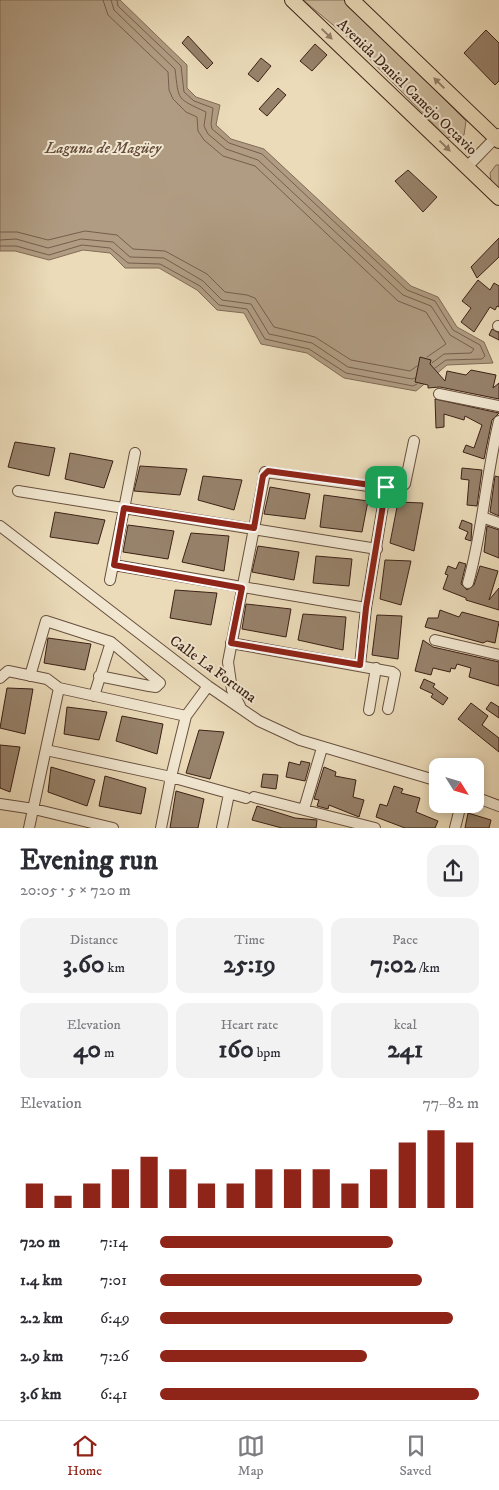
<!DOCTYPE html>
<meta charset="utf-8">
<style>
:root{--surface:#fff;--page:#f2f2f3;--text:#2b2b33;--muted:#7c7c81;--line:#e1e1e2;--accent:#8f2418}
body{margin:0;font-family:"IM FELL DW Pica",serif;background:var(--page);color:var(--text);height:100vh;display:flex;flex-direction:column;font-size:19px;white-space:nowrap}
*{box-sizing:border-box;margin:0}
p{font-size:16px;color:var(--muted)}
.icon{flex:none;width:28px;height:28px;fill:none;stroke:currentColor;stroke-width:2;stroke-linecap:round;stroke-linejoin:round}
.map{position:relative;height:828px;overflow:hidden}
.sheet{display:flex;flex-direction:column;background:var(--surface);flex:1}
.sheet>*{flex:none}
.needle{width:32px;rotate:127deg}
.buttons{position:absolute;left:429px;top:758px;display:grid;gap:10px}
.buttons a{display:grid;place-items:center;width:55px;height:55px;border-radius:10px;background:var(--surface);box-shadow:0 2px 8px #0003;font-size:25px}
.pin{position:absolute;display:grid;place-items:center;width:42px;height:42px;color:#fff;margin:-21px;border-radius:10px;box-shadow:0 2px 8px #0006}
.round{display:grid;place-items:center;flex:none;width:52px;height:52px;border-radius:15px;background:var(--page)}
.overview{display:flex;align-items:center;justify-content:space-between;height:85px;padding:0 20px}
h1{font-size:28px;font-weight:700;line-height:38px}
.stats{display:grid;grid-template-columns:repeat(3,1fr);gap:8px;height:85px;padding:5px 20px}
.stats div{display:grid;align-content:center;border-radius:12px;background:var(--page);text-align:center}
.stats b{font-size:25px;font-weight:700}
.stats small{font-size:14px;font-weight:400}
.stats p{font-size:14px}
.chart{height:140px;padding:10px 20px}
.chart p{display:flex;justify-content:space-between}
.chart svg{width:100%;height:90px;margin-top:5px;stroke:var(--accent);stroke-width:6}
ul{padding:0 20px;list-style:none;font-size:16px}
li{display:grid;grid-template-columns:80px 60px 1fr;align-items:center;height:38px}
li i{height:12px;border-radius:6px;background:var(--accent)}
.menu{display:flex;justify-content:space-around;align-items:center;height:70px;border-top:1px solid var(--line);background:var(--surface);font-size:14px;color:var(--muted)}
.menu a{display:grid;justify-items:center;gap:2px}
.menu .current{color:var(--accent)}
.map>svg:first-child{display:block}
.green{fill:#cdbb9d;stroke:#846e5a}
.water{fill:#b09c82;stroke:#826b57}
.lines{fill:none;stroke-linecap:round;stroke-linejoin:round}
.shore{stroke:#765e4c;stroke-width:1}
.building{fill:#97826b;stroke:#3c2116}
.minor-casing{stroke:#68503f;stroke-width:12}
.major-casing{stroke:#3c2116;stroke-width:16}
.minor{stroke:#f2e8d2;stroke-width:10}
.major{stroke:#ebdbb9;stroke-width:14}
.oneway{fill:#947e68}
.route-casing{stroke:#fff;stroke-width:10}
.route{stroke:#8f2418;stroke-width:6}
.labels{text-anchor:middle;dominant-baseline:central;stroke-width:4;stroke-linejoin:round;paint-order:stroke}
.street-label{font-size:15px;fill:#3c2116;stroke:#f2e8d2}
.water-label{font-size:16px;font-style:italic;fill:#654c3c;stroke:#f2e8d2}
</style>
<div class="map">
<svg width="499" height="828" viewBox="0 0 499 828">
<rect width="100%" height="100%" fill="#ebdbb9"/>
<filter id="stains"><feTurbulence type="fractalNoise" baseFrequency=".004" numOctaves="4"/><feColorMatrix values="0 0 0 0 .2 0 0 0 0 .09 0 0 0 0 .02 0 0 0 .5 -.17"/></filter>
<radialGradient id="worn" r=".72"><stop offset=".6" stop-color="#630" stop-opacity="0"/><stop offset="1" stop-color="#630" stop-opacity=".3"/></radialGradient>
<path class="green" d="M 303,0 L 346,0 L 466,121 L 464,135 L 447,138 L 350,39 Z
M 496,165 L 499,165 L 499,190 L 491,181 L 490,173 Z"/>
<path class="water" d="M 0,0 L 120,0 L 187,65 L 187,88 L 196,97 L 220,105 L 216,125 L 231,139 L 264,149 L 411,286 L 438,297 L 457,327 L 484,342 L 493,363 L 447,365 L 416,391 L 344,378 L 307,353 L 261,344 L 244,313 L 217,310 L 197,290 L 159,268 L 125,268 L 110,253 L 83,250 L 49,260 L 15,251 L 0,251 Z"/>
<g class="lines">
<path class="shore" d="M 103,0 L 108,15 L 168,72 L 169,90 L 173,99 L 186,112 L 197,117 L 198,131 L 204,140 L 223,156 L 255,166 L 398,301 L 426,312 L 446,344 L 427,357
M 111,0 L 114,10 L 175,69 C 179,101 176,98 206,112 L 204,126 L 208,134 L 226,149 L 258,160 L 403,295 L 431,306 L 450,335 L 474,349 L 471,353 L 444,354 L 432,363
M 117,0 L 118,6 L 181,66 L 184,92 L 194,101 L 213,108 L 211,124 L 212,129 L 229,143 L 262,154 L 407,290 L 435,301 L 453,330 L 480,345 L 485,356 L 482,359 L 446,360 L 435,368
M 0,232 L 17,232 L 48,240 L 85,231 L 117,235 L 133,249 L 165,251 L 207,274 L 225,292 L 247,295 L 255,298 L 274,327 L 315,337 L 351,360 L 410,371 L 417,366
M 0,240 L 16,239 L 48,248 L 81,239 L 113,242 L 130,257 L 164,258 L 203,281 L 222,300 L 251,304 L 269,334 L 312,343 L 348,367 L 412,379 L 415,378
M 0,246 L 16,246 L 49,255 L 82,245 L 110,248 L 128,263 L 160,264 L 200,286 L 219,305 L 247,309 L 265,339 L 309,349 L 346,373 L 413,386 L 417,384"/>
</g>
<path class="building" d="M 486,30 L 499,43 L 499,81 L 495,85 L 464,53 Z
M 188,36 L 213,63 L 207,69 L 182,43 Z
M 315,44 L 327,55 L 312,71 L 300,61 Z
M 261,58 L 271,66 L 258,82 L 248,74 Z
M 278,88 L 286,95 L 267,116 L 259,109 Z
M 408,170 L 437,197 L 423,212 L 395,181 Z
M 499,238 L 499,257 L 477,278 L 471,267 Z
M 478,280 L 490,290 L 494,283 L 499,286 L 499,307 L 497,306 L 495,310 L 490,307 L 474,332 L 461,322 L 471,308 L 462,301 Z
M 492,329 L 499,333 L 499,340 L 489,335 Z
M 420,357 L 431,360 L 430,364 L 445,381 L 447,371 L 466,375 L 471,370 L 496,375 L 493,388 L 499,383 L 499,399 L 440,387 L 428,388 L 428,385 L 415,382 Z
M 435,399 L 499,413 L 492,420 L 484,459 L 463,452 L 466,445 L 474,448 L 482,425 L 465,416 L 464,420 L 444,414 L 444,427 L 436,428 Z
M 15,442 L 55,448 L 49,476 L 8,467 Z
M 70,453 L 113,461 L 104,488 L 65,479 Z
M 140,466 L 187,469 L 180,495 L 134,491 Z
M 462,468 L 482,470 L 477,506 L 467,505 L 469,480 L 461,479 Z
M 203,476 L 242,480 L 234,510 L 198,500 Z
M 495,476 L 499,477 L 499,516 L 490,512 Z
M 270,487 L 310,494 L 305,519 L 264,514 Z
M 324,495 L 368,501 L 362,532 L 320,527 Z
M 398,502 L 423,503 L 414,551 L 390,543 Z
M 55,512 L 105,520 L 98,544 L 50,537 Z
M 462,520 L 472,524 L 471,541 L 465,539 L 468,532 L 459,528 Z
M 128,525 L 174,531 L 168,559 L 123,552 Z
M 487,526 L 499,530 L 499,558 L 484,552 Z
M 191,533 L 229,536 L 224,571 L 182,562 Z
M 258,546 L 299,552 L 294,580 L 252,572 Z
M 316,556 L 352,559 L 349,586 L 313,583 Z
M 385,560 L 411,561 L 401,605 L 380,599 Z
M 459,562 L 466,564 L 461,584 L 467,590 L 474,585 L 480,566 L 498,571 L 489,600 L 499,588 L 499,610 L 466,600 L 466,598 L 443,589 L 448,575 L 445,574 L 448,566 L 456,569 Z
M 175,590 L 217,593 L 211,625 L 170,618 Z
M 246,604 L 291,609 L 286,637 L 242,629 Z
M 440,610 L 459,617 L 462,612 L 499,622 L 495,643 L 487,641 L 483,643 L 425,627 L 428,618 L 438,618 Z
M 303,614 L 346,617 L 343,650 L 298,640 Z
M 377,615 L 402,616 L 398,659 L 372,655 Z
M 48,638 L 91,644 L 85,670 L 44,663 Z
M 423,640 L 433,647 L 499,662 L 499,686 L 469,677 L 471,668 L 457,664 L 455,669 L 451,668 L 450,672 L 433,668 L 431,675 L 415,671 Z
M 424,679 L 435,684 L 433,687 L 448,698 L 443,705 L 431,697 L 433,694 L 420,688 Z
M 7,688 L 33,689 L 25,734 L 0,728 Z
M 491,702 L 499,707 L 499,718 L 486,709 Z
M 471,703 L 488,716 L 482,725 L 499,738 L 499,752 L 458,719 Z
M 67,707 L 107,712 L 99,740 L 64,734 Z
M 122,716 L 163,724 L 157,754 L 116,741 Z
M 199,730 L 224,732 L 210,779 L 186,773 Z
M 0,745 L 20,747 L 10,792 L 0,788 Z
M 301,761 L 310,763 L 305,781 L 286,777 L 289,762 L 300,765 Z
M 51,767 L 95,780 L 87,806 L 48,792 Z
M 324,767 L 336,772 L 335,776 L 356,780 L 353,797 L 364,800 L 359,817 L 329,805 L 328,809 L 317,806 L 319,800 L 314,799 Z
M 263,774 L 278,775 L 276,789 L 261,787 Z
M 105,776 L 146,788 L 141,814 L 99,806 Z
M 394,786 L 403,789 L 401,793 L 420,798 L 416,812 L 438,821 L 435,828 L 405,828 L 376,817 L 380,804 L 387,806 Z
M 176,791 L 204,799 L 198,828 L 170,828 Z
M 257,806 L 295,818 L 317,820 L 316,828 L 282,828 L 252,820 Z
M 468,813 L 491,820 L 489,828 L 465,828 Z"/>
<g class="lines">
<defs>
<path id="minor" d="M 467,167 L 499,134
M 498,326 L 499,326
M 439,394 L 499,406
M 18,491 L 377,549
M 482,517 L 499,523
M 0,526 L 208,686 L 259,721 L 300,740 L 438,781
M 114,565 L 366,608
M 110,580 L 135,453
M 468,583 C 483,530 486,475 499,421
M 435,640 L 499,655
M 231,643 L 392,672 L 395,674 L 388,709
M 360,665 L 366,608 L 386,487
M 30,676 L 46,621 L 111,642 L 160,683 L 156,687 L 149,686 L 99,676
M 0,678 L 8,671 L 47,679 L 59,688 L 29,828
M 59,688 L 186,716
M 94,696 L 111,642
M 240,706 L 232,690 L 228,662 L 265,472 L 398,490 L 405,484 L 414,441
M 369,710 L 376,668
M 46,750 L 171,777 L 246,798
M 254,797 L 375,828
M 475,797 L 499,806
M 0,804 L 34,809 L 113,828
M 304,809 L 322,748
M 161,828 L 171,777 L 186,716 L 208,686
M 222,828 L 229,794
M 455,828 L 461,804"/>
<path id="major" d="M 292,0 L 499,198
M 352,0 L 499,141"/>
</defs>
<use href="#minor" class="minor-casing"/>
<use href="#major" class="major-casing"/>
<use href="#minor" class="minor"/>
<use href="#major" class="major"/>
</g>
<defs><path id="oneway-solid" d="M-6-.8H1V-3.2L6.5 0L1 3.2V.8H-6Z" transform="scale(1.25)"/></defs>
<g class="oneway">
<use href="#oneway-solid" transform="translate(327 34) rotate(44)"/>
<use href="#oneway-solid" transform="translate(439 83) rotate(-136)"/>
<use href="#oneway-solid" transform="translate(445 146) rotate(44)"/>
</g>
<g class="lines">
<defs>
<path id="route" d="M 268,471 L 386,487 L 366,608 L 360,665 L 231,643 L 242,588 L 114,565 L 124,508 L 254,528 L 263,476 Z"/>
</defs>
<use href="#route" class="route-casing"/>
<use href="#route" class="route"/>
</g>
<g class="labels">
<g class="street-label">
<text transform="translate(407 87) rotate(44)">Avenida Daniel Camejo Octavio</text>
<text transform="translate(213 669) rotate(36)">Calle La Fortuna</text>
</g>
<g class="water-label">
<text x="103" y="148">Laguna de Magüey</text>
</g>
</g>
<rect width="100%" height="100%" filter="url(#stains)"/>
<rect width="100%" height="100%" fill="url(#worn)"/>
</svg>
<div class="buttons">
<a><svg class="needle" viewBox="-14 -14 28 28"><path d="M0-13l5 13h-10z" fill="#e53935"/><path d="M0 13l5-13h-10z" fill="#7c7c81"/></svg></a>
</div>
<div class="pin" style="left:386px;top:487px;background:#1e9e55"><svg class="icon" aria-label="arrive" viewBox="0 0 24 24"><path d="M6 21V4h12l-3 4 3 4H6"/></svg></div>
</div>
<section class="sheet">
<div class="overview"><div><h1>Evening run</h1><p>20:05 · 5 × 720 m</p></div><a class="round"><svg class="icon" aria-label="share" viewBox="0 0 24 24"><path d="M12 15V3M7 8l5-5 5 5M5 13v7h14v-7"/></svg></a></div>
<div class="stats">
<div><p>Distance</p><b>3.60<small> km</small></b></div>
<div><p>Time</p><b>25:19</b></div>
<div><p>Pace</p><b>7:02<small> /km</small></b></div>
</div>
<div class="stats">
<div><p>Elevation</p><b>40<small> m</small></b></div>
<div><p>Heart rate</p><b>160<small> bpm</small></b></div>
<div><p>kcal</p><b>241</b></div>
</div>
<div class="chart"><p><span>Elevation</span>77–82 m</p>
<svg viewBox="0 0 160 44" preserveAspectRatio="none"><path d="M5 44V32M15 44V38M25 44V32M35 44V25M45 44V19M55 44V25M65 44V32M75 44V32M85 44V25M95 44V25M105 44V25M115 44V32M125 44V25M135 44V12M145 44V6M155 44V12"/></svg>
</div>
<ul>
<li><b>720 m</b>7:14<i style="width:73%"></i></li>
<li><b>1.4 km</b>7:01<i style="width:82%"></i></li>
<li><b>2.2 km</b>6:49<i style="width:92%"></i></li>
<li><b>2.9 km</b>7:26<i style="width:65%"></i></li>
<li><b>3.6 km</b>6:41<i style="width:100%"></i></li>
</ul>
</section>
<nav class="menu">
<a class="current"><svg class="icon" aria-label="home" viewBox="0 0 24 24"><path d="M3 11l9-7 9 7M6 9v11h12V9"/></svg>Home</a>
<a><svg class="icon" aria-label="map" viewBox="0 0 24 24"><path d="M3 6l6-2 6 2 6-2v14l-6 2-6-2-6 2zM9 4v14M15 6v14"/></svg>Map</a>
<a><svg class="icon" aria-label="saved" viewBox="0 0 24 24"><path d="M7 4h10v16l-5-4-5 4z"/></svg>Saved</a>
</nav>
